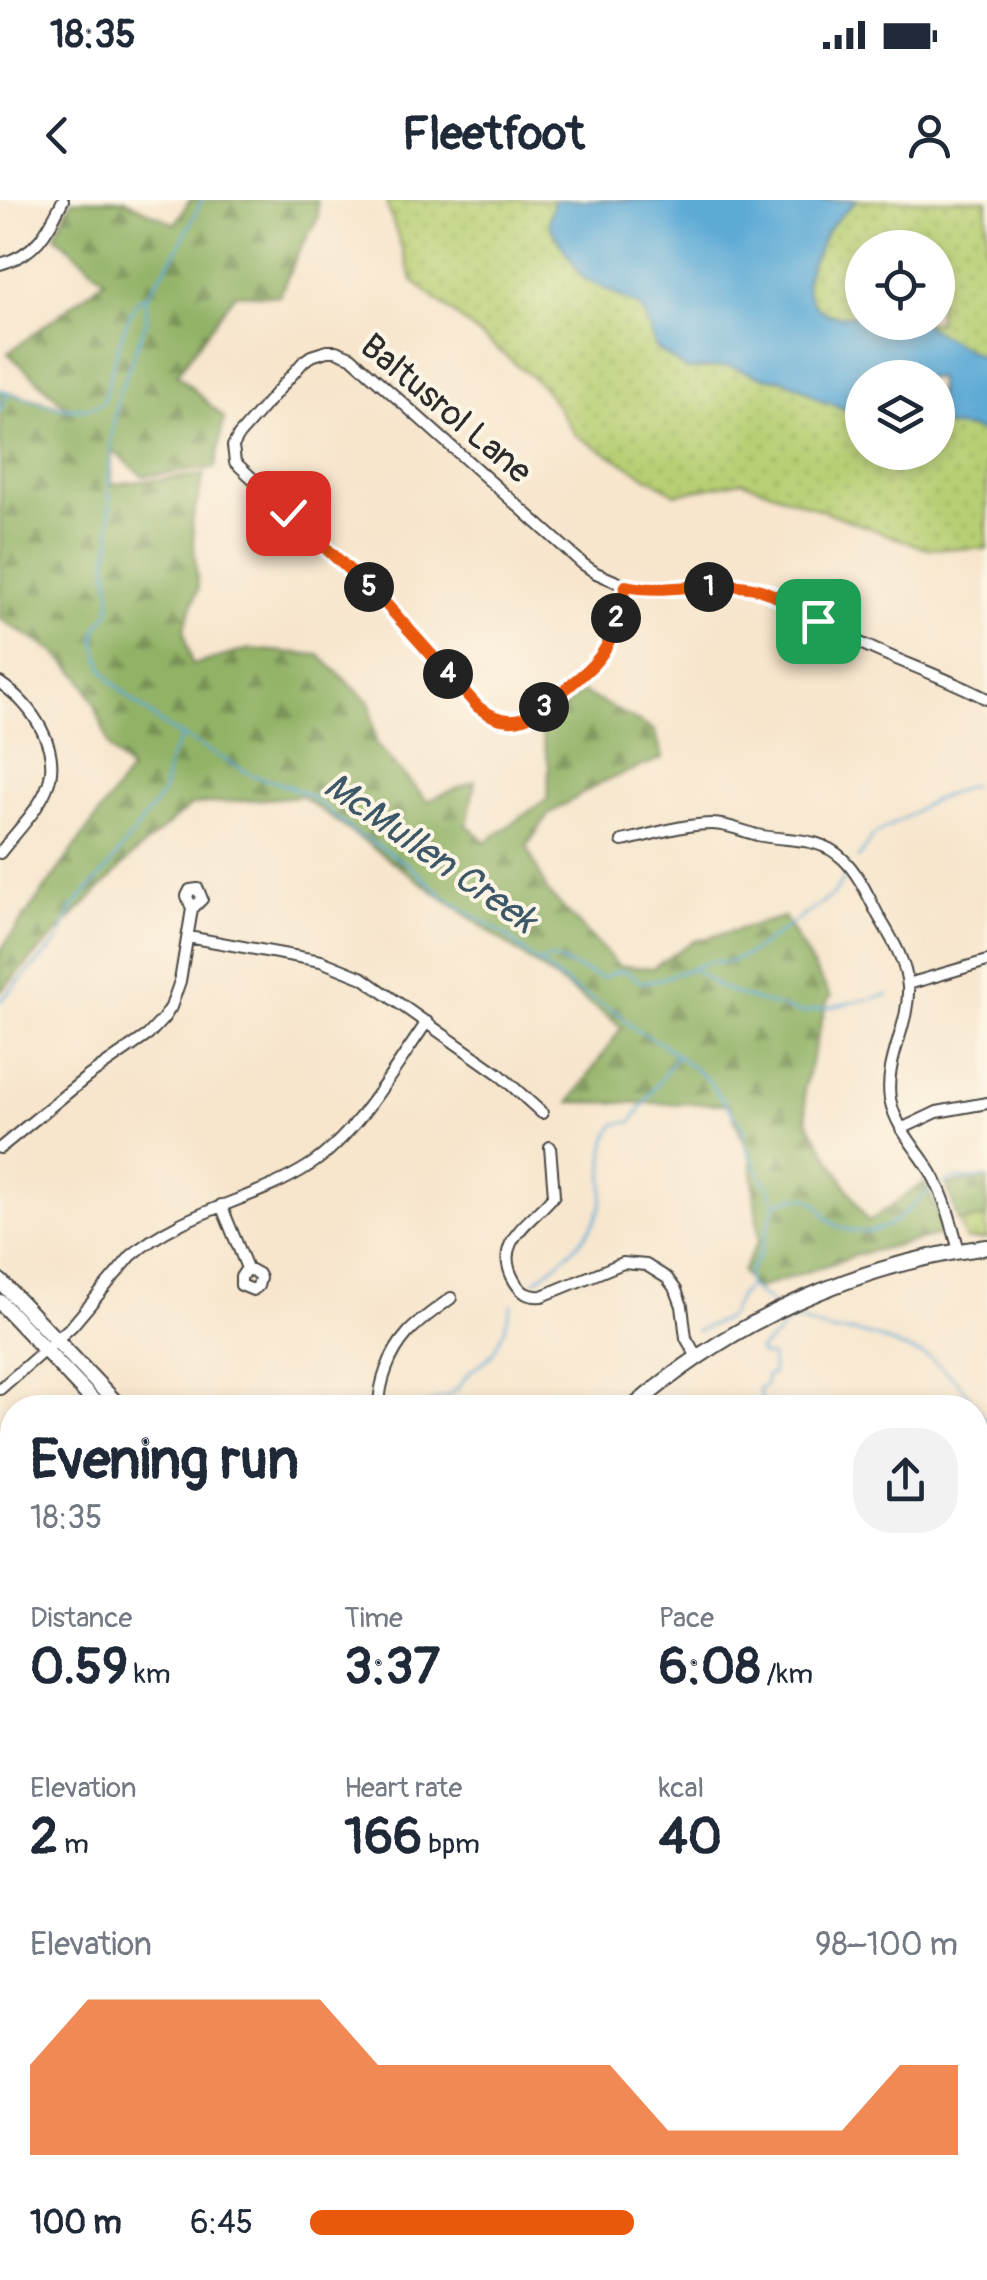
<!DOCTYPE html>
<meta charset="utf-8">
<style>
:root{--surface:#fff;--page:#f2f2f3;--text:#1f2937;--muted:#747a83;--accent:#ea580c}
body{margin:0;font-family:Pangolin,sans-serif;background:var(--page);color:var(--text);height:100vh;display:flex;flex-direction:column;font-size:38px;white-space:nowrap}
*{box-sizing:border-box;margin:0}
p{font-size:32px;color:var(--muted)}
.icon{flex:none;width:55px;height:55px;fill:none;stroke:currentColor;stroke-width:2;stroke-linecap:round;stroke-linejoin:round}
.map{position:relative;flex:1;overflow:hidden}
.details{position:absolute;left:0px;top:1195px;width:988px;height:885px;display:flex;flex-direction:column;background:var(--surface);border-radius:40px 40px 0 0;box-shadow:0 5px 15px #0003}
.details>*{flex:none}
.buttons{position:absolute;left:845px;top:30px;display:grid;gap:20px}
.buttons a{display:grid;place-items:center;width:110px;height:110px;border-radius:50%;background:var(--surface);box-shadow:0 5px 15px #0003;font-size:50px}
.pin{position:absolute;display:grid;place-items:center;width:85px;height:85px;color:#fff;margin:-42px;border-radius:20px;box-shadow:0 5px 15px #0006}
.km{position:absolute;width:50px;height:50px;margin:-25px;border-radius:50%;background:#222;color:#fff;font-size:28px;line-height:50px;text-align:center}
.round{display:grid;place-items:center;flex:none;width:105px;height:105px;border-radius:40px;background:var(--page)}
.headline{display:flex;align-items:center;justify-content:space-between;height:170px;padding:0 30px}
h1{font-size:55px;font-weight:700;line-height:75px}
.metrics{display:grid;grid-template-columns:repeat(3,1fr);gap:15px;height:170px;padding:10px 30px}
.metrics div{display:grid;align-content:center}
.metrics b{font-size:50px;font-weight:700}
.metrics small{font-size:28px;font-weight:400}
.metrics p{font-size:28px}
.chart{height:280px;padding:20px 30px}
.chart p{display:flex;justify-content:space-between}
.chart svg{width:100%;height:180px;margin-top:10px;fill:var(--accent);opacity:.7}
ul{padding:0 30px;list-style:none;font-size:32px}
li{display:grid;grid-template-columns:160px 120px 1fr;align-items:center;height:75px}
li i{height:25px;border-radius:12px;background:var(--accent)}
.status{display:flex;justify-content:space-between;align-items:center;height:70px;padding:0 50px;background:var(--surface);direction:ltr}
.status svg{height:28px;fill:currentColor}
header{display:flex;justify-content:space-between;align-items:center;height:130px;padding:0 30px;background:var(--surface);font-size:45px;font-weight:700}
.map>svg:first-child{display:block}
.grass{fill:url(#grass-dots);stroke:#727d50;stroke-width:2.5;fill-rule:evenodd}
.forest{fill:url(#forest-firs);stroke:#5e6e48;stroke-width:2.5}
.water{fill:#5daad6;stroke:#446a80;stroke-width:2.5}
.lines{fill:none;stroke-linecap:round;stroke-linejoin:round}
.stream{stroke:#5daad6;stroke-width:2.5}
.street-casing{stroke:#4a4743;stroke-width:14}
.secondary-casing{stroke:#4a4743;stroke-width:18}
.street{stroke:#fff;stroke-width:10}
.secondary{stroke:#fff;stroke-width:14}
.route-casing{stroke:#fff;stroke-width:20}
.route{stroke:#ea580c;stroke-width:12}
.labels{text-anchor:middle;dominant-baseline:central;stroke-width:8;stroke-linejoin:round;paint-order:stroke}
.street-label{font-size:35px;fill:#2b2b2b;stroke:#fcf5e5}
.water-label{font-size:38px;font-style:italic;fill:#3c5767;stroke:#fcf5e5}
</style>
<div class="status"><b>18:35</b><svg viewBox="0 0 49 12"><path d="M0 12V9h3v3zM5 12V6h3v6zM10 12V3h3v9zM15 12V0h3v12zM26 1h20v11H26zM47 4h2v5h-2z"/></svg></div>
<header><svg class="icon" aria-label="back" viewBox="0 0 24 24"><path d="M15 5l-7 7 7 7"/></svg>Fleetfoot<svg class="icon" aria-label="person" viewBox="0 0 24 24"><circle cx="12" cy="8" r="4"/><path d="M4 21q1-7 8-7t8 7"/></svg></header>
<div class="map">
<svg width="987" height="2080" viewBox="0 0 987 2080">
<defs>
<pattern id="grass-dots" width="8" height="8" patternUnits="userSpaceOnUse" patternTransform="scale(2.5)"><rect width="8" height="8" fill="#b8cf74"/><path d="M2 2h.1M6 6h.1" fill="none" stroke="#9eb265" stroke-width="1.8" stroke-linecap="round"/></pattern>
<pattern id="forest-firs" width="22" height="20" patternUnits="userSpaceOnUse" patternTransform="scale(2.5)"><rect width="22" height="20" fill="#92b266"/><path d="M5 1l3.5 6h-7zM16 11l3.5 6h-7z" fill="#779154"/></pattern>
</defs>
<rect width="100%" height="100%" fill="#fcf5e5"/>
<filter id="ink" filterUnits="userSpaceOnUse"><feTurbulence type="fractalNoise" baseFrequency=".01" numOctaves="2"/><feDisplacementMap in="SourceGraphic" scale="20" xChannelSelector="R" yChannelSelector="G"/><feConvolveMatrix kernelMatrix="1 2 1 2 8 2 1 2 1" color-interpolation-filters="sRGB"/></filter>
<filter id="wash" filterUnits="userSpaceOnUse"><feTurbulence type="fractalNoise" baseFrequency=".0048" numOctaves="4" result="noise"/><feDisplacementMap in="SourceGraphic" scale="40" xChannelSelector="R" yChannelSelector="G"/><feGaussianBlur stdDeviation="2.25" result="paint"/><feColorMatrix in="noise" values="0 0 0 0 0 0 0 0 0 0 0 0 0 0 0 0 0 1.4 0 .05"/><feComposite in="paint" operator="in"/></filter>
<g filter="url(#wash)">
<rect width="100%" height="100%" fill="#f7e5cc"/>
<path class="grass" d="M 388,0 L 987,0 L 987,349 L 924,348 L 742,281 L 676,294 L 576,235 L 543,186 L 413,81 L 387,5 ZM 862,48 L 938,48 L 938,122 L 862,122 ZM 862,178 L 938,178 L 938,252 L 862,252 Z
M 987,1018 L 987,1039 L 966,1040 L 958,1021 Z"/>
<path class="forest" d="M 72,0 L 124,0 L 175,24 L 190,0 L 317,0 L 318,18 L 296,57 L 279,96 L 235,94 L 177,174 L 224,218 L 215,268 L 143,276 L 112,250 L 111,284 L 204,275 L 192,321 L 198,389 L 184,429 L 192,465 L 250,449 L 319,455 L 370,503 L 376,544 L 427,601 L 475,581 L 467,625 L 486,642 L 548,598 L 549,565 L 540,528 L 582,492 L 654,530 L 663,558 L 602,582 L 549,614 L 527,646 L 547,691 L 619,766 L 652,768 L 692,742 L 784,717 L 831,797 L 827,801 L 804,889 L 807,920 L 868,1022 L 925,982 L 945,1034 L 863,1053 L 755,1089 L 742,1072 L 759,1040 L 751,958 L 728,904 L 570,902 L 622,827 L 301,596 L 191,605 L 133,655 L 0,792 L 0,751 L 130,571 L 110,549 L 95,504 L 80,477 L 55,452 L 0,419 L 0,190 L 69,209 L 8,153 L 105,80 L 55,35 Z
M 987,978 L 987,1018 L 958,1021 L 947,985 Z"/>
<path class="water" d="M 554,0 L 857,0 C 846,11 833,21 825,35 C 820,42 819,50 815,57 C 805,74 801,91 817,107 C 829,119 847,117 862,114 L 862,122 L 922,123 L 975,154 L 987,157 L 987,234 L 972,229 L 938,225 L 938,178 L 862,178 L 862,215 L 820,200 L 802,188 L 784,180 L 762,177 L 729,166 L 687,170 L 656,148 L 644,113 L 639,106 L 582,77 L 551,28 L 549,21 Z"/>
<g class="lines">
<path class="stream" d="M 202,0 L 178,49 L 146,97 L 147,120 L 118,196 L 111,242 L 109,285 L 111,341 L 107,360 L 111,398 L 110,410 L 96,430 L 95,442 L 103,469 L 111,480 L 137,504 L 166,527 L 252,575 L 288,586 L 310,596 L 354,632 L 405,662 L 446,698 L 504,734 L 522,750 L 575,790 L 620,814 L 634,829 L 661,843 L 707,879 L 742,926 L 745,944 L 762,979 L 770,989 L 775,1004 L 760,1054 L 747,1075 L 749,1086 L 775,1106
M 0,190 C 28,197 78,220 103,202 C 113,168 120,127 140,97 L 144,97
M 0,211 L 7,193
M 858,658 L 874,635 L 932,601 L 972,585
M 539,762 L 551,758 L 602,778 L 618,771 L 627,772 L 641,782 L 653,781 L 714,761 L 726,763 L 749,754 L 833,695 L 847,675
M 692,769 L 718,786 L 739,795 L 801,813 L 888,795
M 0,801 L 55,745 L 60,738 L 72,708 L 108,668 L 163,593 L 169,560 L 181,537
M 944,984 L 952,979 L 987,978
M 776,1003 C 786,1000 797,995 807,998 C 820,1002 821,1012 829,1020 C 842,1032 866,1035 882,1028 C 902,1021 914,999 932,990
M 535,1081 C 559,1061 590,1040 600,1009 C 609,983 596,945 616,924 L 631,922 L 633,920 L 677,855
M 785,1114 L 792,1119 L 834,1132 L 856,1132 L 876,1137 L 930,1158 L 957,1181 L 987,1221
M 697,1131 L 729,1117 L 738,1097 L 748,1087
M 416,1208 L 447,1196 L 456,1190 L 469,1173 L 487,1159 L 493,1153 L 504,1130 L 512,1104
M 763,1208 L 759,1189 L 766,1186 L 766,1176 L 773,1174 L 771,1156 L 761,1155 L 759,1150 L 777,1135 L 791,1120
M 975,1474 L 987,1464
M 0,1987 L 6,1980
M 975,1997 L 987,1969
M 950,2068 L 953,2074"/>
</g>
</g>
<g filter="url(#ink)">
<g class="lines">
<defs>
<path id="street" d="M 0,64 C 37,54 47,32 63,0
M 327,151 L 336,151 L 351,157 L 583,364 L 596,373 L 626,386 C 620,406 616,428 606,447 C 597,464 582,475 568,487 C 539,512 515,536 478,507 L 386,404 L 235,262 L 233,246 L 239,235 L 304,161 L 311,156 Z
M 626,386 C 669,396 714,378 757,389 C 791,397 821,424 852,439 C 896,461 944,476 987,499
M 0,483 C 32,505 64,550 46,590 C 36,613 15,633 0,653
M 622,641 C 651,635 683,624 712,624 C 728,624 742,631 757,635 C 788,642 818,635 843,659 C 859,674 869,698 879,717 C 892,739 906,761 908,787 C 910,825 884,861 890,899 C 896,929 916,947 931,972 C 945,997 952,1024 959,1051
M 188,737 L 321,761 L 363,778 L 499,874 L 542,913
M 908,784 L 987,761
M 901,929 L 937,912 L 987,903
M 550,947 L 554,995 C 533,1022 490,1041 515,1082 C 522,1093 528,1097 542,1096 L 623,1063 L 646,1065 L 667,1078 L 676,1090 L 682,1106 L 686,1138 L 697,1157
M 0,948 L 87,877 L 148,835 L 163,819 L 171,807 L 180,781 L 192,709 L 187,696 L 190,690 L 198,689 L 202,699 L 192,709
M 221,1005 L 247,1068 L 241,1077 L 241,1085 L 253,1090 L 258,1086 L 260,1078 L 258,1074 L 247,1068
M 0,1189 L 72,1126 L 131,1056 C 183,1010 253,1002 310,965 C 357,934 394,869 427,822
M 379,1208 C 379,1182 390,1153 407,1134 C 419,1120 437,1109 451,1098
M 0,1389 L 12,1379
M 975,1582 L 987,1570
M 975,1702 L 987,1705
M 0,1725 L 12,1727
M 0,1916 L 12,1926
M 173,2068 L 182,2080
M 413,2068 L 424,2080
M 44,2080 L 47,2068
M 495,2080 L 509,2068
M 793,2080 L 802,2068"/>
<path id="secondary" d="M 0,1081 L 121,1208
M 0,1102 L 100,1208
M 632,1208 C 731,1121 856,1064 987,1047
M 691,2068 L 697,2080"/>
</defs>
<use href="#street" class="street-casing"/>
<use href="#secondary" class="secondary-casing"/>
<use href="#street" class="street"/>
<use href="#secondary" class="secondary"/>
</g>
</g>
<g class="lines" filter="url(#ink)">
<defs>
<path id="route" d="M 288,313 L 386,404 L 478,507 C 515,536 538,512 568,487 C 582,475 597,464 606,447 C 616,428 620,406 626,386 C 668,395 711,379 754,388 C 777,394 797,409 818,421"/>
</defs>
<use href="#route" class="route-casing"/>
<use href="#route" class="route"/>
</g>
<g class="labels">
<g class="street-label">
<text transform="translate(446 209) rotate(40)">Baltusrol Lane</text>
</g>
<g class="water-label">
<text transform="translate(430 653) rotate(35)">McMullen Creek</text>
</g>
</g>
</svg>
<div class="buttons">
<a><svg class="icon" aria-label="locate" viewBox="0 0 24 24"><circle cx="12" cy="12" r="6"/><path d="M12 2v4M12 18v4M2 12h4M18 12h4"/></svg></a>
<a><svg class="icon" aria-label="layers" viewBox="0 0 24 24"><path d="M12 4l9 5-9 5-9-5zM3 14l9 5 9-5"/></svg></a>
</div>
<div class="pin" style="left:818px;top:421px;background:#1e9e55"><svg class="icon" aria-label="arrive" viewBox="0 0 24 24"><path d="M6 21V4h12l-3 4 3 4H6"/></svg></div>
<div class="pin" style="left:288px;top:313px;background:#d93025"><svg class="icon" aria-label="check" viewBox="0 0 24 24"><path d="M5 12l5 5 9-10"/></svg></div>
<b class="km" style="left:709px;top:387px">1</b>
<b class="km" style="left:616px;top:418px">2</b>
<b class="km" style="left:544px;top:507px">3</b>
<b class="km" style="left:448px;top:474px">4</b>
<b class="km" style="left:369px;top:387px">5</b>
<section class="details">
<div class="headline"><div><h1>Evening run</h1><p>18:35</p></div><a class="round"><svg class="icon" aria-label="share" viewBox="0 0 24 24"><path d="M12 15V3M7 8l5-5 5 5M5 13v7h14v-7"/></svg></a></div>
<div class="metrics">
<div><p>Distance</p><b>0.59<small> km</small></b></div>
<div><p>Time</p><b>3:37</b></div>
<div><p>Pace</p><b>6:08<small> /km</small></b></div>
</div>
<div class="metrics">
<div><p>Elevation</p><b>2<small> m</small></b></div>
<div><p>Heart rate</p><b>166<small> bpm</small></b></div>
<div><p>kcal</p><b>40</b></div>
</div>
<div class="chart"><p><span>Elevation</span>98–100 m</p>
<svg viewBox="0 0 160 44" preserveAspectRatio="none"><path d="M0 44V22L10 6L20 6L30 6L40 6L50 6L60 22L70 22L80 22L90 22L100 22L110 38L120 38L130 38L140 38L150 22L160 22V44z"/></svg>
</div>
<ul>
<li><b>100 m</b>6:45<i style="width:50%"></i></li>
</ul>
</section>
</div>
